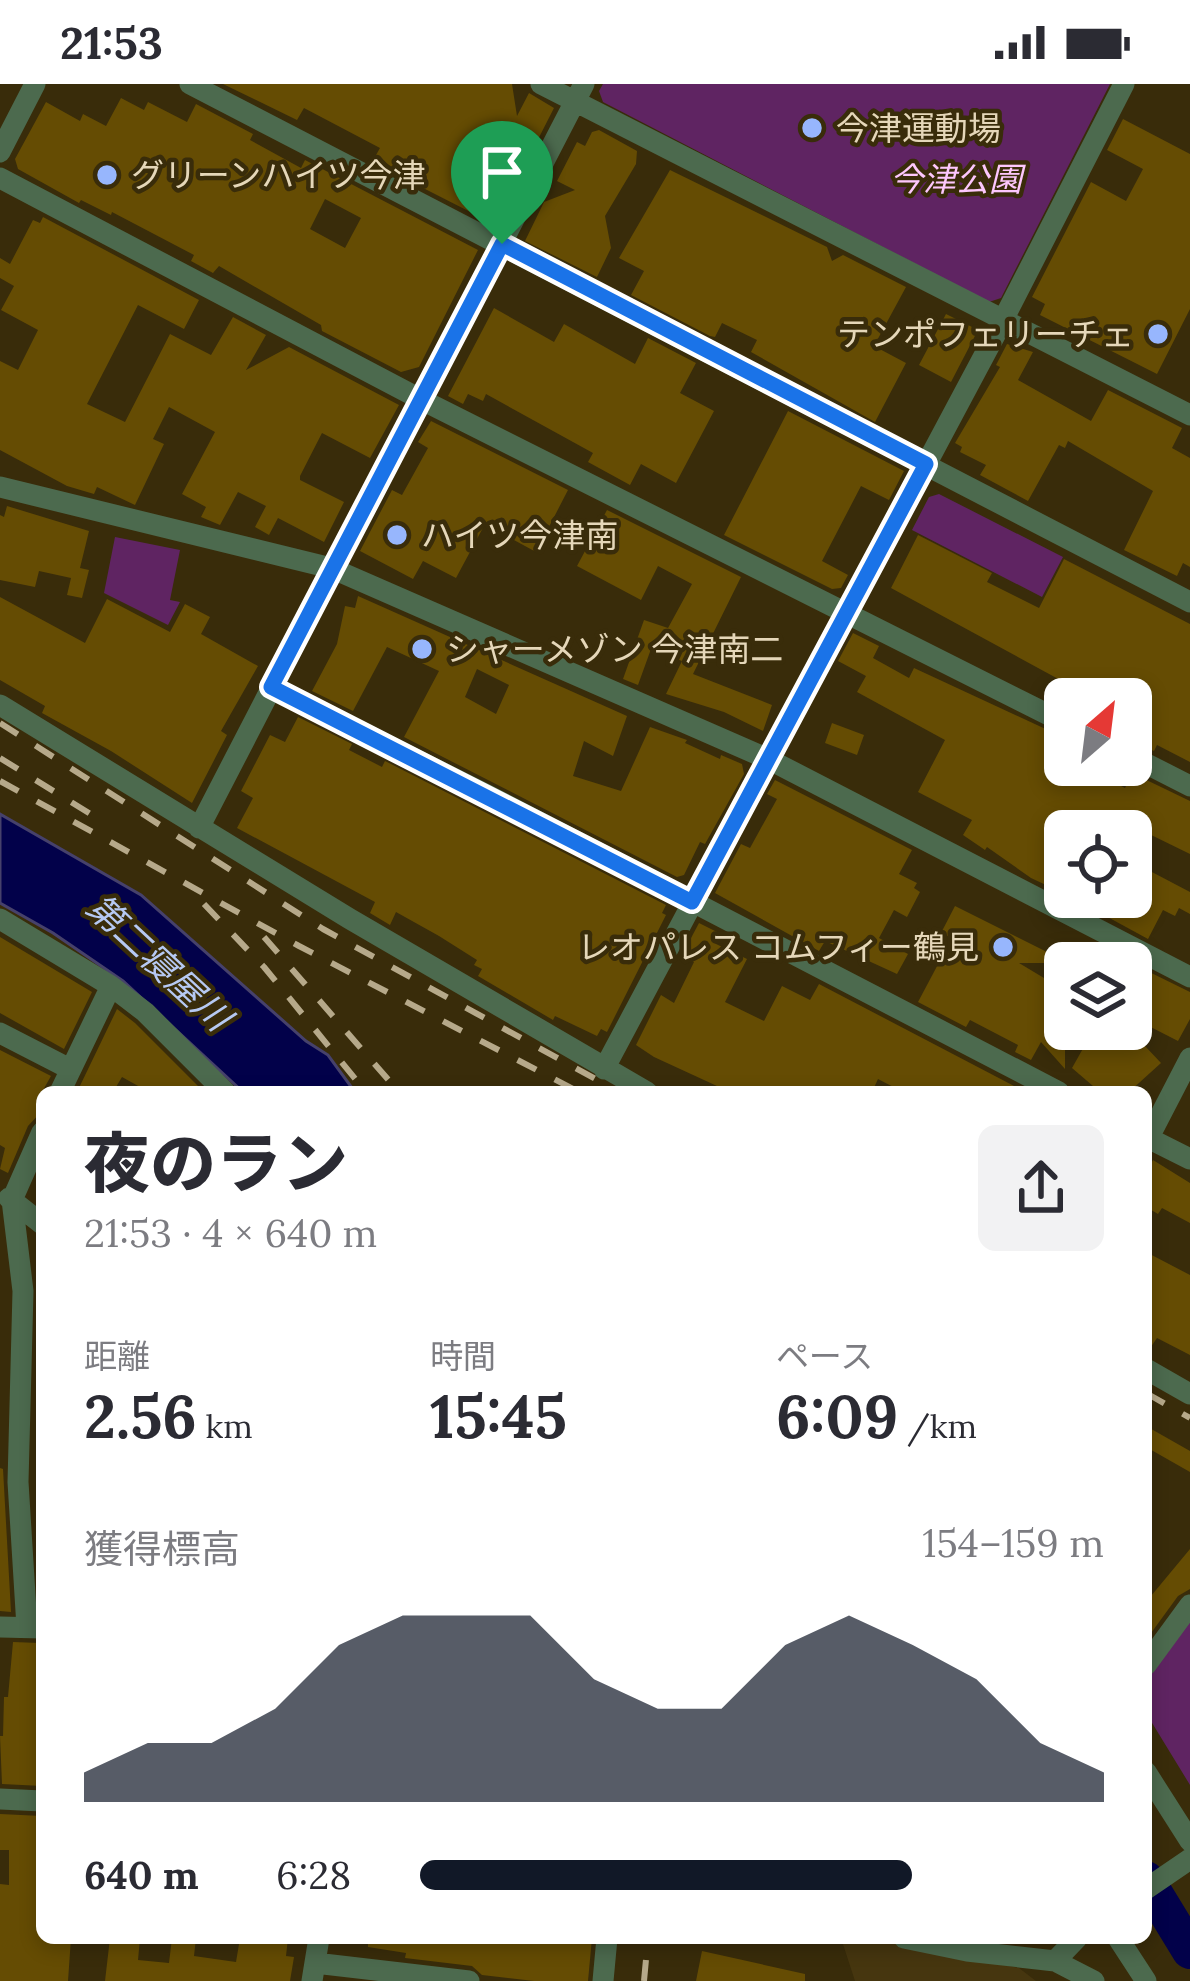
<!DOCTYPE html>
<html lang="ja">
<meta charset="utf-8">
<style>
:root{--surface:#fff;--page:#f2f2f3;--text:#2b2b33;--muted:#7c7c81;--accent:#111827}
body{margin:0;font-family:Lora,"Noto Sans JP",serif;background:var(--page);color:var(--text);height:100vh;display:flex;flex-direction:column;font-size:45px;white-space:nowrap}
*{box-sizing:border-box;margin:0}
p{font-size:39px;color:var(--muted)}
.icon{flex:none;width:66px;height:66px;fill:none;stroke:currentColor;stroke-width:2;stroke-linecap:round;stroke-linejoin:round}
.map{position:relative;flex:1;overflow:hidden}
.details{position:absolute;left:36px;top:1002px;width:1116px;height:858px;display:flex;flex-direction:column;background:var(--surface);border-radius:18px;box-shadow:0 6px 18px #0003}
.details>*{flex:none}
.needle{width:78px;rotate:28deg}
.controls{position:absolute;left:1044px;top:594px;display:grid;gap:24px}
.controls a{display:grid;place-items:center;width:108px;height:108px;border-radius:18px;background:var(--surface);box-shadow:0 6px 18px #0003;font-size:60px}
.pin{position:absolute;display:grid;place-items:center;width:102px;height:102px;color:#fff;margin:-123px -51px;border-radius:50% 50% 50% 0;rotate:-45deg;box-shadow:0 0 12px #0007}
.pin .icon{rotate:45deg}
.round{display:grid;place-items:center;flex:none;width:126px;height:126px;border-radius:18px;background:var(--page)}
.headline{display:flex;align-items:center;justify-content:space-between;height:204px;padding:0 48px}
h1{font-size:66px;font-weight:800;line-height:90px}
.metrics{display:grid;grid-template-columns:repeat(3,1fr);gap:18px;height:204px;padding:12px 48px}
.metrics div{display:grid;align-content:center}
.metrics b{font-size:60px;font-weight:800}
.metrics small{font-size:33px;font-weight:400}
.metrics p{font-size:33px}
.chart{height:336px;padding:24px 48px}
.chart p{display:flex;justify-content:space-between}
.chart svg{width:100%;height:216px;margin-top:12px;fill:var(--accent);opacity:.7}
ul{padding:0 48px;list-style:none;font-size:39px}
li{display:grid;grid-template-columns:192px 144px 1fr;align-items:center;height:90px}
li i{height:30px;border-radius:15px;background:var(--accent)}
.status{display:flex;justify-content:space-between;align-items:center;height:84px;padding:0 60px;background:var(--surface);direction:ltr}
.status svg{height:33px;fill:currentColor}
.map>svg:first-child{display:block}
.built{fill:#46360f}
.green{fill:#5f2462}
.water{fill:#02014a;stroke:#46416b;stroke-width:3}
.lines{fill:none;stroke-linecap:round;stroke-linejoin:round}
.river{stroke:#02014a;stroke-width:36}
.building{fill:#654c03;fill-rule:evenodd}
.minor{stroke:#4c6a4e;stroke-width:21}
.rail{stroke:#b6a98a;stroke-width:6;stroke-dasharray:21 21;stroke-linecap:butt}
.route-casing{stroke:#fff;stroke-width:24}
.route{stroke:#1a73e8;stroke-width:15}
.poi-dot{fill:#97b6fd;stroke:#392c0a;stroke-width:4.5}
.labels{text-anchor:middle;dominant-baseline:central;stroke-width:9;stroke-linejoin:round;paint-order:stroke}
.poi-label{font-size:33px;fill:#e5d7b9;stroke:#392c0a;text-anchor:start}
.park-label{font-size:33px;font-style:italic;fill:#fdc7fd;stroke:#392c0a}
.water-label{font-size:36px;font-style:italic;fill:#b6c9f3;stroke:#392c0a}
</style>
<div class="status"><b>21:53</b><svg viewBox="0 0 49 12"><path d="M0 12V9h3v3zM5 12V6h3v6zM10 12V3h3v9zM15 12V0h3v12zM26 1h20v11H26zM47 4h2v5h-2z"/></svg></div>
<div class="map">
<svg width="1190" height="1897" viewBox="0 0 1190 1897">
<rect width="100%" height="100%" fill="#392c0a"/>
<path class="built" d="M 841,1854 L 937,1854 L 948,1871 L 1019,1884 L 1036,1897 L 855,1897 Z"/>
<path class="green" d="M 603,0 L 1110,0 L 1001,214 L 989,218 L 603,18 L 599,7 Z
M 939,410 L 1063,473 L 1042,513 L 912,446 L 929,413 Z
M 115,453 L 180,466 L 170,516 L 180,518 L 168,541 L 104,509 Z
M 1190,1538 L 1190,1701 L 1146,1629 L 1146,1579 Z"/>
<path class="water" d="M 0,730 L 141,811 L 306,957 L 328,971 L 355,1008 L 243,1008 L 123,897 L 53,849 L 0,819 Z"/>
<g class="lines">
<path class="river" d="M 1146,1795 L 1190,1867"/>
</g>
<path class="building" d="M 223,0 L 512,0 L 517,32 L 529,9 L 554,24 L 498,134 L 488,137 L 372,78 L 380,64 L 304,24 L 297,36 Z
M 121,14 L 144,26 L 148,18 L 187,38 L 196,20 L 253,50 L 250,56 L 301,84 L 305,76 L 478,166 L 419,283 L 401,288 L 322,247 L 321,241 L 219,182 L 213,189 L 191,177 L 194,171 L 112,128 L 111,131 L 81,116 L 79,119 L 18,85 L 15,75 L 46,18 L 80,37 L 83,30 L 106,42 ZM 325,115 L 361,134 L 345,164 L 310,145 Z
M 1123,35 L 1190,70 L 1190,225 L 1157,290 L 1040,231 L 1045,220 L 1032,213 L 1091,98 L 1126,117 L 1143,85 L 1107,66 Z
M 599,46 L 637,67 L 636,80 L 605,132 L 611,164 L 597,193 L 525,157 L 544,118 L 575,106 L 557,97 L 577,58 L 585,62 L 592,48 Z
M 670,86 L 827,163 L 832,177 L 843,171 L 906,203 L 874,262 L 906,279 L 875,338 L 751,268 L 757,256 L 722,239 L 715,253 L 710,252 L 631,211 L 644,187 L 619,174 Z
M 43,133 L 199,216 L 184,245 L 138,221 L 87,320 L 125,338 L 170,250 L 211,271 L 233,233 L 266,251 L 246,286 L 289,263 L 399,321 L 370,374 L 322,349 L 300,392 L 300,396 L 344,418 L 324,458 L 278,434 L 269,451 L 255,443 L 266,422 L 238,408 L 220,441 L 201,433 L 206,423 L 182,410 L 215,348 L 169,323 L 153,355 L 164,360 L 135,421 L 97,403 L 94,410 L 67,402 L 0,366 L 0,277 L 18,286 L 38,246 L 1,226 L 14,202 L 0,194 L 0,174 L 10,180 L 33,136 L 40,139 Z
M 494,224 L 554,258 L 564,240 L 635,280 L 648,254 L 696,279 L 680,309 L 714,327 L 676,399 L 641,380 L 630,401 L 588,378 L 593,369 L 486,310 L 483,317 L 468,310 L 463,320 L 448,312 Z
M 946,230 L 978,246 L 951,298 L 919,281 Z
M 1007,260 L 1033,268 L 1018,296 L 1091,337 L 1108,306 L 1182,344 L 1172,364 L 1190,374 L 1190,483 L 1183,479 L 1177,492 L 1124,466 L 1153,407 L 1068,357 L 1065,364 L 1059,361 L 1028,417 L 980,391 L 986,381 L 960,368 L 962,363 L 955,359 L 1000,283 L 996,281 Z
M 788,327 L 904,387 L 889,416 L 861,402 L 822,477 L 848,491 L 841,504 L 832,505 L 724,451 Z
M 431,337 L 568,406 L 536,468 L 485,440 L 456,494 L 423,477 L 413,495 L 360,467 L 392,406 L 402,411 L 428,364 L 418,358 Z
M 7,422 L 89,447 L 80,484 L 89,486 L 82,514 L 67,511 L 71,494 L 39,487 L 35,503 L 0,496 L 0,431 L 4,433 Z
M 607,426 L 741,493 L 693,590 L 772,621 L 763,647 L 724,628 L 666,610 L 682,577 L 651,565 L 638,601 L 623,595 L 644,536 L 668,544 L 692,500 L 658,482 L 641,516 L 577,482 Z
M 918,451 L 992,489 L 987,498 L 1039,524 L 1064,475 L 1190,540 L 1190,678 L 1157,661 L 1154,667 L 1131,657 L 1131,635 L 1142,615 L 1095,615 L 891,504 Z
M 358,512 L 627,632 L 613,672 L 584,657 L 573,692 L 621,707 L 650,643 L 687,656 L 685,659 L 720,675 L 721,671 L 742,680 L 744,690 L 705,760 L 700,758 L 684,791 L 677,793 L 404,653 L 439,587 L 387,563 L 353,627 L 312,607 L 337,560 L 345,522 L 355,524 ZM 477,585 L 509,601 L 496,630 L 465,613 Z
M 0,513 L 85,559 L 107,515 L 170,548 L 185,520 L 210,533 L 201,550 L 258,582 L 221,647 L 227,651 L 192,719 L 111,667 L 42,629 L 45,622 L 0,596 Z
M 853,549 L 879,562 L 873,574 L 909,594 L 914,584 L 1065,654 L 1065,681 L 1081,681 L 1125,704 L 1132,689 L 1190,717 L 1190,770 L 1145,748 L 1131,777 L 1131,747 L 1065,747 L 1065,810 L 1031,794 L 987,763 L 985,766 L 963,751 L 972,736 L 918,708 L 945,656 L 857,608 L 866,592 L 838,577 Z
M 298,633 L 352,660 L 349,666 L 382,683 L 385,677 L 391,680 L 666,821 L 662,829 L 666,831 L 607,948 L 601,945 L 597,952 L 555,932 L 553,936 L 478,892 L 482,885 L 474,881 L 477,876 L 439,852 L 396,828 L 390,841 L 370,829 L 375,818 L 237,744 L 253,714 L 241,707 L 270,651 L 285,658 Z
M 832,639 L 864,651 L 857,671 L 825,659 Z
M 775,696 L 912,766 L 899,790 L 917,799 L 914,804 L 920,808 L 907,833 L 894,826 L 879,854 L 908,870 L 897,890 L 825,857 L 819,867 L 715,809 L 741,760 L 750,764 L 777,715 L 767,710 Z
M 1131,777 L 1190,808 L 1190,830 L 1179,824 L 1175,832 L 1163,826 L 1148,855 L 1071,813 L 1131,813 Z
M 955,822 L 1069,879 L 1019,879 L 1064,906 L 1056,920 L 1065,925 L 1065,985 L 1041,958 L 1031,976 L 1015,968 L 1018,961 L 970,936 L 966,943 L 918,918 L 952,854 L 941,849 Z
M 699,839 L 719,849 L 714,859 L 747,875 L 725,918 L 764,937 L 782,902 L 810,916 L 819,900 L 1016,1003 L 1013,1008 L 903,1008 L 878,995 L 872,1008 L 730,1008 L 654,973 L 636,961 L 661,911 L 674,919 L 694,878 L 682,871 Z
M 0,853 L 92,908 L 64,965 L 0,929 Z
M 1131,879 L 1190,908 L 1190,935 L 1178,957 L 1131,933 Z
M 117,925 L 135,939 L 204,1008 L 149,1008 L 122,993 L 113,1008 L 77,1008 Z
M 1094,945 L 1129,945 L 1161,979 L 1129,1008 L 1100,1008 L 1072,984 Z
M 0,966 L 51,992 L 42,1008 L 42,1027 L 28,1042 L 8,1089 L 0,1085 L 5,1064 L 0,1061 Z
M 1153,1076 L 1190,1099 L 1190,1139 L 1162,1124 L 1158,1130 L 1146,1123 L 1146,1089 Z
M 1146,1168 L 1190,1191 L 1190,1271 L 1157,1254 L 1146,1270 Z
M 1146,1342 L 1190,1367 L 1190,1388 L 1146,1363 Z
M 0,1384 L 3,1385 L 11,1528 L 0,1527 Z
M 1190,1465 L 1190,1505 L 1178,1512 L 1146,1556 L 1146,1518 Z
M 13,1558 L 40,1559 L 42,1702 L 2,1700 L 0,1652 L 3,1652 L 4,1613 L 8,1613 Z
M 0,1730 L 42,1732 L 42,1854 L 71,1854 L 68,1897 L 0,1897 L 0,1800 L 9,1801 L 9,1766 L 0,1766 Z
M 110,1854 L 140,1854 L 138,1876 L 169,1879 L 172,1854 L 196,1854 L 194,1872 L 236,1878 L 240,1854 L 288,1854 L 286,1872 L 294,1873 L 290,1897 L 105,1897 Z
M 368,1854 L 592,1854 L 588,1897 L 534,1897 L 482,1891 L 472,1882 L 405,1874 L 406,1869 L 368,1863 Z
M 702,1867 L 805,1890 L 805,1897 L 696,1897 Z"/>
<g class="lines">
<path class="minor" d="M 190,0 L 1190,518
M 541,0 L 1190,331
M 0,68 L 35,0
M 0,94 L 422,316 L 1065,639
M 0,403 L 331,484 L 768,675 L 1190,893
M 271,603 L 487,711 L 1059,1008
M 0,621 L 350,835 L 647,1008
M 1131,672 L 1190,702
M 199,744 L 584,0
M 0,835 L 111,902 L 145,928 L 225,1008
M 0,949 L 70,985
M 604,985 L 1002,238 L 1124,0
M 60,1008 L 111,902
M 1146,1053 L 1190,1075
M 1146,1059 L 1190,974
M 9,1114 L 42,1140
M 1146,1285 L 1190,1310
M 0,1543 L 42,1544
M 27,1543 L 18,1398 L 23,1207 L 12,1116 L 42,1048
M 1146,1581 L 1190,1521
M 1146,1688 L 1190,1757
M 0,1715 L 42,1717
M 1146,1805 L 1190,1775
M 904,1854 L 967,1867 L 1055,1877 L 1094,1897
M 1118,1854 L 1146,1897
M 1055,1877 L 1077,1854
M 315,1879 L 469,1897
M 312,1897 L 319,1854
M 603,1897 L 607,1854"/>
<path class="rail" d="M 0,639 L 323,845 L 619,1008
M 0,674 L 97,734
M 0,697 L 299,862 L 579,1008
M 204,820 L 264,883 L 366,1008
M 264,853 L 399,1008
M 1146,1309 L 1190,1334
M 644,1897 L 648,1854"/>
</g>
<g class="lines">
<defs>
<path id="route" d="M 502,160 L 926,380 L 692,818 L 271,603 Z"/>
</defs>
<use href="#route" class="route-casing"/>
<use href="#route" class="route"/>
</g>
<g class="poi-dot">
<circle cx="812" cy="44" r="12"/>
<circle cx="107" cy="91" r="12"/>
<circle cx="1158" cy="250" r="12"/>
<circle cx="397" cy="451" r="12"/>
<circle cx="422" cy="565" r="12"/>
<circle cx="1003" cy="863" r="12"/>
</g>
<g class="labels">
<g class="poi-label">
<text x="836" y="44">今津運動場</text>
<text x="131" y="91">グリーンハイツ今津</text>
<text x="1134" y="250" text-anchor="end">テンポフェリーチェ</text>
<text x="421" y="451">ハイツ今津南</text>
<text x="446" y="565">シャーメゾン 今津南二</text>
<text x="979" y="863" text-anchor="end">レオパレス コムフィー鶴見</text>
</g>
<g class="park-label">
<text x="956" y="95">今津公園</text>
</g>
<g class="water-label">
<text transform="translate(159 878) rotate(43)">第二寝屋川</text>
</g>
</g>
</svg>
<div class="controls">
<a><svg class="needle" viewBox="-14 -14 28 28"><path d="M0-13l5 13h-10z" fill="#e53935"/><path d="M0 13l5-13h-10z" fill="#7c7c81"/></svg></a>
<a><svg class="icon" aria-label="locate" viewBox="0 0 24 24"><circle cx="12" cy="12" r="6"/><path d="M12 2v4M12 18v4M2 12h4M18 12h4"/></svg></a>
<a><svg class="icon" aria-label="layers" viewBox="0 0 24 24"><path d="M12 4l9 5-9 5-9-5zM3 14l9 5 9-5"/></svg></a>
</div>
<div class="pin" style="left:502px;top:160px;background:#1e9e55"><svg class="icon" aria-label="arrive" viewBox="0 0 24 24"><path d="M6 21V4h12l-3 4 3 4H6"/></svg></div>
<section class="details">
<div class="headline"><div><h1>夜のラン</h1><p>21:53 · 4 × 640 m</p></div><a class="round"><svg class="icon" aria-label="share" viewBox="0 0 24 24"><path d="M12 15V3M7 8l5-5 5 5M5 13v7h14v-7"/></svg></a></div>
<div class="metrics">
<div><p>距離</p><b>2.56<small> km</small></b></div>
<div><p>時間</p><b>15:45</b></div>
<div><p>ペース</p><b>6:09<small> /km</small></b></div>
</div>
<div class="chart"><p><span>獲得標高</span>154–159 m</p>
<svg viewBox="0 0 160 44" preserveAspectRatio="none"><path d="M0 44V38L10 32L20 32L30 25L40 12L50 6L60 6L70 6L80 19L90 25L100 25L110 12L120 6L130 12L140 19L150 32L160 38V44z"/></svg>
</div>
<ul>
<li><b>640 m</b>6:28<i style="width:72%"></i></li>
</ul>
</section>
</div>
